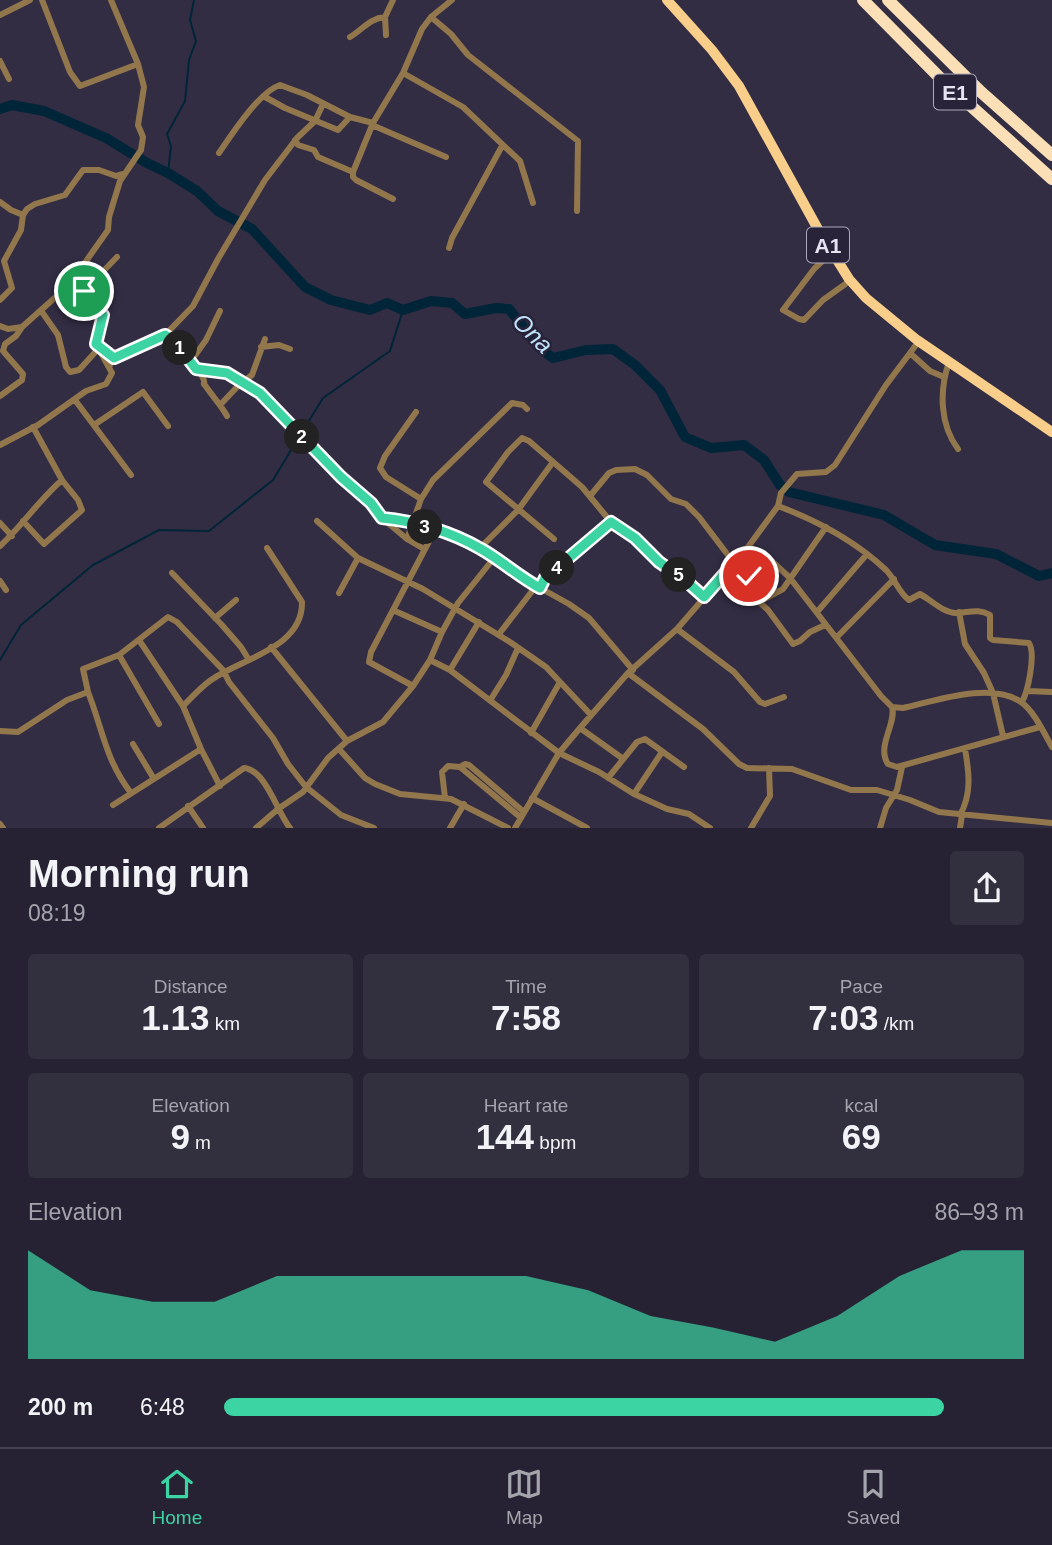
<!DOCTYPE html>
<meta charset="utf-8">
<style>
:root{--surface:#262233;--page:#322f3f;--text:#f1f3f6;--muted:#a4a4ac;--line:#423f4e;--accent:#3dd4a3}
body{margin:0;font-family:Helvetica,sans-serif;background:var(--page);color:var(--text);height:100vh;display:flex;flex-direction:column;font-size:26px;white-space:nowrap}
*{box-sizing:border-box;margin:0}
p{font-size:23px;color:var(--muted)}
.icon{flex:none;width:38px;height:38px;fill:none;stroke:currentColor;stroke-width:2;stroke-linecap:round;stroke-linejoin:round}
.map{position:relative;height:828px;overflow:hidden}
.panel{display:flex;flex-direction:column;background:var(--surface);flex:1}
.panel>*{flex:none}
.pin{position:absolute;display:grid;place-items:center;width:60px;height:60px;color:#fff;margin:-30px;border:4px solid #fff;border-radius:50%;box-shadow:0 2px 7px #0007}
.km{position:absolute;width:35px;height:35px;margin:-18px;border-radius:50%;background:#222;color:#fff;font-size:19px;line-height:35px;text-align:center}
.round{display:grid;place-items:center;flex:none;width:74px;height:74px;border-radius:7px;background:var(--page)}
.summary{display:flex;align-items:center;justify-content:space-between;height:119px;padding:0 28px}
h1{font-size:38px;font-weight:600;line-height:52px}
.figures{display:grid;grid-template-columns:repeat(3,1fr);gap:10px;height:119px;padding:7px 28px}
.figures div{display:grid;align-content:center;border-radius:7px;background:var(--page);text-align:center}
.figures b{font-size:35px;font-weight:600}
.figures small{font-size:19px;font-weight:400}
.figures p{font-size:19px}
.chart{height:196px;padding:14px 28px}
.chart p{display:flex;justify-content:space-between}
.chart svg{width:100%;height:126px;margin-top:7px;fill:var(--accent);opacity:.7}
ul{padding:0 28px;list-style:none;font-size:23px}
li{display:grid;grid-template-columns:112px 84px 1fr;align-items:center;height:52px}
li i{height:18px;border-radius:9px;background:var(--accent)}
.menu{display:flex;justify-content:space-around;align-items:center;height:98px;border-top:2px solid var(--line);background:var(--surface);font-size:19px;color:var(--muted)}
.menu a{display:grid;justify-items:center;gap:4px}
.menu .active{color:var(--accent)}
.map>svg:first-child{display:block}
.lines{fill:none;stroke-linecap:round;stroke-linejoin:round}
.stream{stroke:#002438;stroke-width:2}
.river{stroke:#002438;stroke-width:10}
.minor{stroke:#93774c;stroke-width:6}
.trunk{stroke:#f8ce8a;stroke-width:10}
.motorway{stroke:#fbe0b7;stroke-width:12}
.route-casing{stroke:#fff;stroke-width:14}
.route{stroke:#3dd4a3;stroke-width:9}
.labels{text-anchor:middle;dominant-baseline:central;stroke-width:5;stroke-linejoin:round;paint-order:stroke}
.shield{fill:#292339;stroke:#ada9ba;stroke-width:2}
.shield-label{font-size:21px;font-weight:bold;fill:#e5e2f1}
.water-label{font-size:24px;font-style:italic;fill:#bfe3fa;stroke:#292339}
</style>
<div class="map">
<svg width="1052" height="828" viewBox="0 0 1052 828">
<rect width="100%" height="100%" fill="#332d44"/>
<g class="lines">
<path class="stream" d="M 168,173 L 171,146 L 167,134 L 185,101 L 189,60 L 196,41 L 190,20 L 194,0
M 302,432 L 323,398 L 390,351 L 403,310
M 0,660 L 21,625 L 93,565 L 159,530 L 209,531 L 273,480 L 299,437"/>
<path class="river" d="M 0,109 L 12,105 L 44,111 L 106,138 L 147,163 L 168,173 L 197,191 L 218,211 L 252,229 L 305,287 L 331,300 L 370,310 L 387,303 L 403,310 L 431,301 L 452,303 L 465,314 L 496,308 L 509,309 L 542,350 L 553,358 L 586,350 L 613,349 L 635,365 L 660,390 L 685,437 L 711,448 L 744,445 L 764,460 L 780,485 L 789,492 L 884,515 L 935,545 L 996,554 L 1039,576 L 1052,573"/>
<path class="minor" d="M 42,0 L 70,72 L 80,86 L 138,64
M 0,15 L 30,0
M 431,17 L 451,34 L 468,55 L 578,141 L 577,211
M 386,35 L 385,17 L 393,0
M 350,37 C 362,30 370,18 385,17
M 0,61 L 9,79
M 403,73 L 463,107 L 520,161 L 533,203
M 265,97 L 285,108 L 338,130 L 350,117
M 372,125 L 446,157
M 295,140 L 298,145 L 314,150 L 318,157 L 353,172 L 353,177 L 356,180 L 393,199
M 219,153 C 232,134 259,92 280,85 L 307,95 L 350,117 L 373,123
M 353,172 L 373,123 L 403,73 L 422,29 L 431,17 L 452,0
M 0,202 L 11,210 L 23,215
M 449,248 L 452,238 L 502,146
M 832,252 L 814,269 L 783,310 L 799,319 L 804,320 L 823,300 L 851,280
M 84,291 L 117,257
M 0,300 L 12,288 L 4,261 L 21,230 L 23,215 L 27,209 L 35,204 L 65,195 L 83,170 L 99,170 L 116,176 L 123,174
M 42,312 L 58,335 L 66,367 L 70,372 L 79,370 L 99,348 L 113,358
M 0,326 L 8,329 L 22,327 L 77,278
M 165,335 C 180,346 195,362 203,378 C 207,388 200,379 207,388 C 214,398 221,405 227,416
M 919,341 L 886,385 L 835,465 L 826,472 L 797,474 L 781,493 L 778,506 C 818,521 854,540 886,570 C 895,579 899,593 909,600 L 920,594 C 931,600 942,612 955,613 C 968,613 978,608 990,615 L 990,638 L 993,640 L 1029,643 C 1036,654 1028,691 1022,702
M 261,347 L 279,345 L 290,349
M 910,353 L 930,371 L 944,377
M 191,361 L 206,340 L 220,311
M 949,362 C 939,391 940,425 958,449
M 109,367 L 113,358 L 165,335 L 193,306 L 218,259 L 265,180 L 297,138 L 315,121 L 323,104
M 196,369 L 227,373 L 260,393 L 342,477 L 371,503 L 382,518 L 407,539 L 424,549
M 0,396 L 22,380 L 23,374 L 3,351 L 5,344 L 16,336 L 22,327
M 75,400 L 131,475
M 221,404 L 239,385 L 252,375 L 265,339
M 416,412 L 385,456 L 380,468 L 386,477 L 421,499
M 94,425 L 143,392 L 168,426
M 0,445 L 38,425 L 86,391 L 106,384 L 112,373 L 96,344 L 103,315 C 93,303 78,290 77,274 L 108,230 L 109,217 L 120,181 L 141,150 L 143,137 L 138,125 L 144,87 L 138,64 L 111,0
M 590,496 L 609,473 L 616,470 L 635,469 L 647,475 L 671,499 L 686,504 L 699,517 L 734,563 L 755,598 L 768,610 L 793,644 L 800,641 L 810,632 L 825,625
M 382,518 L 397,519 L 435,530 L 480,548 L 533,584 L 569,604 L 589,618 L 633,670
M 23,521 L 44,544 L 82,510 L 78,500 L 62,480 L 33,427
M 317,521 L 358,558
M 0,523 L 12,536
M 407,539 L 421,499 L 433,480 L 512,403 L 523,405 L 527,409
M 554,539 L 486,482 L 508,452 L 522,438 L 529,441 L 582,487 L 611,522 L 635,538 L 659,562 L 685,580 L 704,597
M 0,546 C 22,526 39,500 62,480
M 748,547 L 778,506
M 480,548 L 518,510 L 553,462
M 172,573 L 221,624 L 241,647 L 249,660
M 743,577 L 749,576 L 772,561
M 0,581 L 6,590
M 540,588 L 545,578 L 611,522
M 339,593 L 358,558 L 423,589 L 510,642 L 546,667 L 591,715
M 759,602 L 783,589 L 826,527
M 395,611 L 442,632 L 430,660
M 817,612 L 867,554
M 959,612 L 965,644 L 984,673 L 993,693 L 1003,736
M 215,618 L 236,600
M 677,629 L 734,672 L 760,702 L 765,704 L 784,697
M 442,632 L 458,603 L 494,558
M 499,634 L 536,586
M 837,637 L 894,579
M 139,640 L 183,706
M 271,647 L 347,741
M 119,655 L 159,724
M 450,670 L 559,753 L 599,772 L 634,794 L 667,809 L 689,814 L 710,828
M 628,673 L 703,729 L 739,764 L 747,768 L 792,769 L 851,790 L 877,790 L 910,800 L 939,812 L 1052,823
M 413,686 L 369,662 L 371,652 L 435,530
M 1028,691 L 1052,692
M 88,692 C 103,730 105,759 131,793
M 491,699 L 506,675 L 518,648
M 892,707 C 897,723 876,746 888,764 L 897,767 L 1040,727
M 580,728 L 622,758
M 0,731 L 18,732 L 67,700 L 88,692 L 83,669 L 119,655 L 168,617 L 177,622 L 223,670 L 229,682 L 273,738 L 288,764 L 306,787 L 341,815 L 374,828
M 531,733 L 560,682
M 133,744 L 154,779
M 339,749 L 365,778 L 375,784 L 400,794 L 451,799 L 508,828
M 460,767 L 465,764 L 469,765 L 524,812
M 608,778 L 637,742 L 645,739 L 684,767
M 220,786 L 201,749 L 183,706 C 192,697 201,687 211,680 C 242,658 303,648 302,602 L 267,548
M 634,794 L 662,752
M 445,798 L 442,772 L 448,766 L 460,767 L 520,817
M 532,798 L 587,828
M 113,805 L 201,749
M 188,806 L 203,828
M 960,815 C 972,794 969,772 965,749
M 0,824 L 3,828
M 159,828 L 244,768 C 266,770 277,812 290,828
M 256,828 L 278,809 L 303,792 L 328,758 L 347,741 L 383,722 L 413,686 L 430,660 L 450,670 L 479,622
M 450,828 L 464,804
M 515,828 L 559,753 L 580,728 L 628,673 L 677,629 L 748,547 L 763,553 L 790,578 L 881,696 L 892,707 L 903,708 C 935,701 991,681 1021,702 C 1034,711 1044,733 1052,747
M 751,828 L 770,796 L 769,768
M 880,828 L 886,808 L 897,790 L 902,767
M 960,828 L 962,815"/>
<path class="trunk" d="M 667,0 L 712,50 L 739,86 L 819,231 L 849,279 L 866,298 L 917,340 L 1052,432"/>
<path class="motorway" d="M 863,0 L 942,80 L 1052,179
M 888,0 L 981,92 L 1052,155"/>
</g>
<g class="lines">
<defs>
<path id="route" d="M 84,291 L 103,315 L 96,344 L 114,358 L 165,335 L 176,343 L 196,369 L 227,373 L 260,393 L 341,477 L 371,503 L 382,518 C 415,521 452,532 481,549 C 501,560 519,577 540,588 L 545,578 L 611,522 L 635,538 L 659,562 L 685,580 L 704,597 L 734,563 L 743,577 L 749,576"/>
</defs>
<use href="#route" class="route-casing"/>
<use href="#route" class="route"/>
</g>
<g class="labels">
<g class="shield">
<rect x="934" y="74.5" width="42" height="35" rx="5"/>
<rect x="807" y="227.5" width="42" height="35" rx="5"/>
</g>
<g class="shield-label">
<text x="955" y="92">E1</text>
<text x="828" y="245">A1</text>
</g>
<g class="water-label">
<text transform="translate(533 333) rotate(45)">Ona</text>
</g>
</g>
</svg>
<div class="pin" style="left:84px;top:291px;background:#1e9e55"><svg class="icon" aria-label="arrive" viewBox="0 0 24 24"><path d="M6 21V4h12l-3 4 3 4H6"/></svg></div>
<div class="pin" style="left:749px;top:576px;background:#d93025"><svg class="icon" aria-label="check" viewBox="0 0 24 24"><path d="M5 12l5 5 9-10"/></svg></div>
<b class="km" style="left:180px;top:348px">1</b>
<b class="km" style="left:302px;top:437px">2</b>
<b class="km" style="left:425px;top:527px">3</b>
<b class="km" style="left:557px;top:568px">4</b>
<b class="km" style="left:679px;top:575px">5</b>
</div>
<section class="panel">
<div class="summary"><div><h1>Morning run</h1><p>08:19</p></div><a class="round"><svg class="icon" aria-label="share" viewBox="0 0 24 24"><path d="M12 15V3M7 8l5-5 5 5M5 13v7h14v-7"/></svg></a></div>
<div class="figures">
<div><p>Distance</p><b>1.13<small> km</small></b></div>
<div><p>Time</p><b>7:58</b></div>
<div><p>Pace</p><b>7:03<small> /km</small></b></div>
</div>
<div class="figures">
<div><p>Elevation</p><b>9<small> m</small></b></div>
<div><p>Heart rate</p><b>144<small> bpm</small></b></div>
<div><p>kcal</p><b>69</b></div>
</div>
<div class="chart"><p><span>Elevation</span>86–93 m</p>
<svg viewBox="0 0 160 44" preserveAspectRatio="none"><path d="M0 44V6L10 20L20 24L30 24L40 15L50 15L60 15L70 15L80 15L90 20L100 29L110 33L120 38L130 29L140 15L150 6L160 6V44z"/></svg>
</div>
<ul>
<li><b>200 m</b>6:48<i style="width:90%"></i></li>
</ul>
</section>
<nav class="menu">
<a class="active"><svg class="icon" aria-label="home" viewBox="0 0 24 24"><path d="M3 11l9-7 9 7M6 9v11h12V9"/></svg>Home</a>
<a><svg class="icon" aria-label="map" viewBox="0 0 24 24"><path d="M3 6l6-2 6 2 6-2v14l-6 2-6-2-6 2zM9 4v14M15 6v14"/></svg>Map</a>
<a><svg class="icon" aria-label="saved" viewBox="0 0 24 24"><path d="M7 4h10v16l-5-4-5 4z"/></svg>Saved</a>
</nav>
